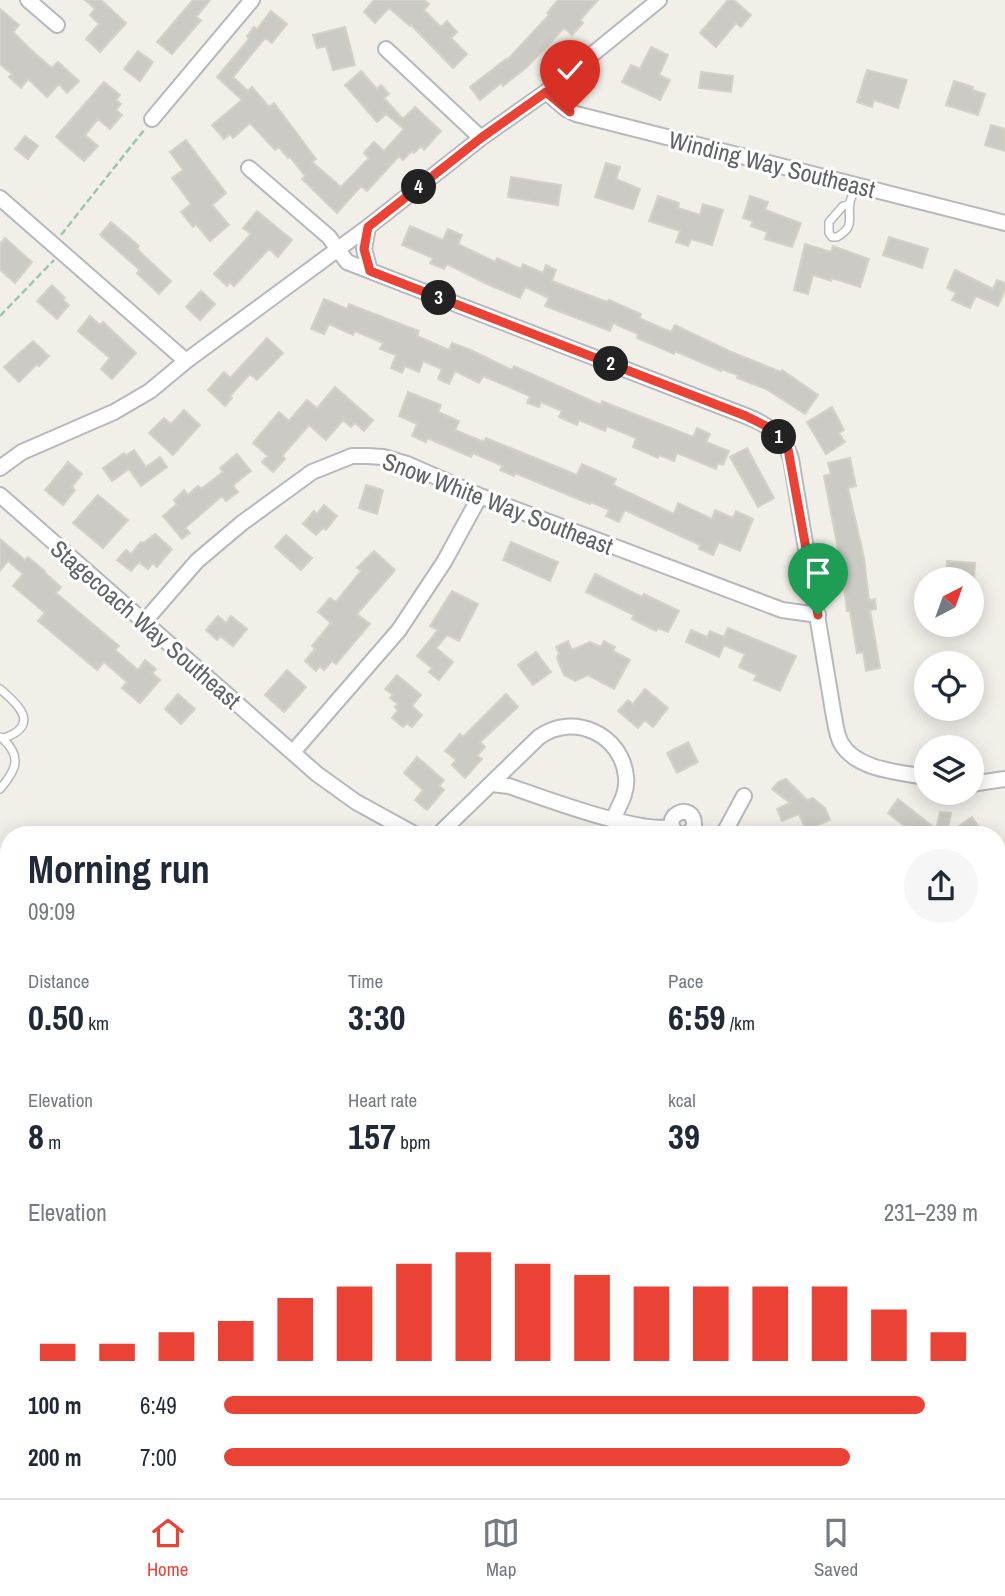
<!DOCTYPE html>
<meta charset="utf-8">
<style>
:root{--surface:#fff;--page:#f6f6f7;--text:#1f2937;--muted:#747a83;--line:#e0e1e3;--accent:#ea4335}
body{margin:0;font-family:"Archivo Narrow",sans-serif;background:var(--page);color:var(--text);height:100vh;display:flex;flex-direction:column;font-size:26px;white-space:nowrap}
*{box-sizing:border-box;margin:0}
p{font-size:23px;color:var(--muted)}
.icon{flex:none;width:38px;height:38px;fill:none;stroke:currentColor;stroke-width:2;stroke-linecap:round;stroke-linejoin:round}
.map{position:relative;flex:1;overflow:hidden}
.side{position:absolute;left:0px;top:826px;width:1006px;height:672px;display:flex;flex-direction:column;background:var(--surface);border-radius:28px 28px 0 0;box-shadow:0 4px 18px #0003}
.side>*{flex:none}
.needle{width:46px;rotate:41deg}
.fabs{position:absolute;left:914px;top:567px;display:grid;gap:14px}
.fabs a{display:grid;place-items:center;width:70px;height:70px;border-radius:50%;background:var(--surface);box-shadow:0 4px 18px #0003;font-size:35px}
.pin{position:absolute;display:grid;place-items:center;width:60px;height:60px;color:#fff;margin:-72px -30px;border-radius:50% 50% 50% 0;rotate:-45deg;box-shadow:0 0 7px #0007}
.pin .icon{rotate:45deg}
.km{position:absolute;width:35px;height:35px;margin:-18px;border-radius:50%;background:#222;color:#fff;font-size:19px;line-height:35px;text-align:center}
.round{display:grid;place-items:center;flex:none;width:74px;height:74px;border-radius:37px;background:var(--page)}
.headline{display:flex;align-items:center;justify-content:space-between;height:119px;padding:0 28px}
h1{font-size:38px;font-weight:700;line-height:52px}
.figures{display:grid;grid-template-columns:repeat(3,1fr);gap:10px;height:119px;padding:7px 28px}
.figures div{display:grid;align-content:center}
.figures b{font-size:35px;font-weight:700}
.figures small{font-size:19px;font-weight:400}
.figures p{font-size:19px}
.chart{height:196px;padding:14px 28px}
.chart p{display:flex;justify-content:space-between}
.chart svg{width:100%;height:126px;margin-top:7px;stroke:var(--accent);stroke-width:6}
ul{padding:0 28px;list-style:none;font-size:23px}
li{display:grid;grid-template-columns:112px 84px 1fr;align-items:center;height:52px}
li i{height:18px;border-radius:9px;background:var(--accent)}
.tabs{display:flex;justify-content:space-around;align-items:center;height:98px;border-top:2px solid var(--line);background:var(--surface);font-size:19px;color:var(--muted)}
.tabs a{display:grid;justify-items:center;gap:4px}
.tabs .on{color:var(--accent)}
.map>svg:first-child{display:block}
.commercial{fill:#fef7e0}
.green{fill:#c5e8c5}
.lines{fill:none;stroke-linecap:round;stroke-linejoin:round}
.stream{stroke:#aadaff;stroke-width:3.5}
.building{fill:#cccac5;stroke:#d6d1c6;stroke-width:2}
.lane-casing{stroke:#b5b8bc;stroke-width:10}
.street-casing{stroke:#b5b8bc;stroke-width:18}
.secondary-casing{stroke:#b6babf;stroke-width:23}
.primary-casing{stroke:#f2c960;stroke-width:24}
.path{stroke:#9cc7a9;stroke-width:2.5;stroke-dasharray:7 3.5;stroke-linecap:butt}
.lane{stroke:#fff;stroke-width:7}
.street{stroke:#fff;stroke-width:14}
.secondary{stroke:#fff;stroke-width:19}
.primary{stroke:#fff2af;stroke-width:21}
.route-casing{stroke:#fff;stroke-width:14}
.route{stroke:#ea4335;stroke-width:9}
.labels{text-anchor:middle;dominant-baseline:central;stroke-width:6;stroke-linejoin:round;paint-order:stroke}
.street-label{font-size:24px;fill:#5f6368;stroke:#fff}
</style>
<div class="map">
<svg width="1005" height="1498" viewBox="0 0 1005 1498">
<rect width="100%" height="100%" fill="#f1efe8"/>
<path class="commercial" d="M 1005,955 L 1005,1498 L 830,1498 L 830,1489 L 998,1489 L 998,971 Z"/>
<path class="green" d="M 9,1130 L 9,1489 L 468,1489 L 478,1498 L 0,1498 L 0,1136 Z"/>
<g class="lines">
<path class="stream" d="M 998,886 L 1005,888
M 0,1378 L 9,1372"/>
</g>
<path class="building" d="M 85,0 L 101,0 L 126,23 L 100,52 L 86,39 L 99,24 L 90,15 L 95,9 Z
M 193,0 L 210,0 L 196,17 L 201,20 L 172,54 L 157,42 Z
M 374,0 L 424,0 L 429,4 L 424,10 L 441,27 L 447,21 L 457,32 L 451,38 L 467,54 L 453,68 L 411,25 L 410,26 L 389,8 L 375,23 L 364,12 Z
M 558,0 L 598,0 L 580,20 L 583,23 L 572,35 L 564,28 L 527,67 L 503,86 L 501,83 L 480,100 L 470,87 L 506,59 L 507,60 L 549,15 L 547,13 Z
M 728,0 L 734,0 L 751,15 L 741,27 L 736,23 L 716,47 L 700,33 Z
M 0,9 L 19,25 L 13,32 L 30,49 L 52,68 L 58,62 L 79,81 L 67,93 L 59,84 L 47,97 L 28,79 L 21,88 L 9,77 L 12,74 L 0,64 Z
M 271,11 L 287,24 L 272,43 L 265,38 L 233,77 L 248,91 L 252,87 L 269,107 L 274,103 L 316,159 L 312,162 L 341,187 L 369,158 L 364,153 L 374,142 L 384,151 L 404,129 L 386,114 L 377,122 L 345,85 L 361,71 L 377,89 L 381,85 L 389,94 L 384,98 L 403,119 L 415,107 L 441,131 L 424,150 L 421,146 L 414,153 L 412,151 L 403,160 L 399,156 L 367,191 L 361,186 L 337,213 L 302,179 L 305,176 L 290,157 L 288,158 L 279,147 L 275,150 L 250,123 L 233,138 L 230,134 L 224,139 L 212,125 L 242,100 L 217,77 L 249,39 L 247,36 L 254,27 L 257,29 Z
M 345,27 L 355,65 L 333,70 L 326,46 L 317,48 L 313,35 Z
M 651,47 L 668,55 L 659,75 L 670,80 L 660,100 L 622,82 L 631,65 L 640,69 Z
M 138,51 L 153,62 L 140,81 L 124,69 Z
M 867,70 L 907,80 L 898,108 L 874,100 L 872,107 L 857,102 Z
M 701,72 L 733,76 L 731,92 L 699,88 Z
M 954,81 L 973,87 L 972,90 L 985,94 L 978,115 L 946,105 Z
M 104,82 L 120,95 L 116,100 L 121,104 L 116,110 L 122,115 L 110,129 L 98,119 L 85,135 L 98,146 L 84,161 L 56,137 Z
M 991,125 L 1005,129 L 1005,151 L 985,145 Z
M 25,136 L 38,146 L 28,159 L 15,149 Z
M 186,140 L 226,193 L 212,205 L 229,225 L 210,241 L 196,224 L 193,227 L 181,212 L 191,204 L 172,178 L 183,170 L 170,152 Z
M 606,163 L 620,167 L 616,179 L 640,189 L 633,209 L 595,197 Z
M 511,177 L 561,185 L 558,205 L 508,197 Z
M 658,196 L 679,203 L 678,208 L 700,215 L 703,204 L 723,210 L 712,245 L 691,239 L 688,246 L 676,242 L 680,231 L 649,221 Z
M 750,196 L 768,202 L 765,210 L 801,223 L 792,247 L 765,239 L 767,232 L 751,226 L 753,221 L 743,218 Z
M 257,211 L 292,240 L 278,257 L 269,249 L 234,286 L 230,282 L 227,286 L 214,274 L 251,234 L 243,228 Z
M 111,222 L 139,246 L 137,249 L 171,281 L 159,294 L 137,273 L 140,270 L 100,235 Z
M 410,226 L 443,240 L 448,229 L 462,235 L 458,244 L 495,262 L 497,258 L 521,269 L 523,264 L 543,273 L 546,265 L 556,270 L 552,281 L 607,302 L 609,300 L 641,314 L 639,318 L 671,332 L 675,325 L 729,351 L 781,372 L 782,370 L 818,395 L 805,414 L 766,389 L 737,378 L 738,375 L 721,369 L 721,371 L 675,351 L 674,354 L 637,338 L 638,334 L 613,323 L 610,331 L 545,306 L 549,298 L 525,287 L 520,298 L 487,284 L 447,264 L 444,269 L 430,263 L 433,258 L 402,245 Z
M 889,237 L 928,249 L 922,268 L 883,255 Z
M 5,238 L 32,262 L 15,283 L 0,270 L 0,244 Z
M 805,244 L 831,252 L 833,246 L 869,259 L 860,287 L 832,278 L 831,281 L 813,275 L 808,294 L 794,290 Z
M 955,270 L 993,289 L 997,280 L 1005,283 L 1005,290 L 998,306 L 976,296 L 970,308 L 952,300 L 956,293 L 947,288 Z
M 52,285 L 65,298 L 63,300 L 69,305 L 57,319 L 37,301 Z
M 201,291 L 215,304 L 200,320 L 186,307 Z
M 324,299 L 347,309 L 349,304 L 419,331 L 417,336 L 449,350 L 452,343 L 471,350 L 512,370 L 514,366 L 601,405 L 602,401 L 693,437 L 697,428 L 710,434 L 706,442 L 729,451 L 723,465 L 718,463 L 716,469 L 677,453 L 674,461 L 659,455 L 658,458 L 633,447 L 636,438 L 607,426 L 605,431 L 579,420 L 577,425 L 559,417 L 562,411 L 541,402 L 539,407 L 527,403 L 530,396 L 483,376 L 479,383 L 455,371 L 449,384 L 438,379 L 442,369 L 423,361 L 419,372 L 405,366 L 402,373 L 391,368 L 396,355 L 380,349 L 383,343 L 355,331 L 353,335 L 329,324 L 324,334 L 311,329 Z
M 90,316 L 100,325 L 103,322 L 136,353 L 112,379 L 101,369 L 110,358 L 78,331 Z
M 267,338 L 283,353 L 257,380 L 250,374 L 230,396 L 232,398 L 225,406 L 208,390 L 224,372 L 230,378 Z
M 33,341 L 49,356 L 39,366 L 37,364 L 19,382 L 4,367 Z
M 335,387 L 373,420 L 364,431 L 355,423 L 351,427 L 343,420 L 326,440 L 309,425 L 282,456 L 285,459 L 273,472 L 262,462 L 268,456 L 253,443 L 279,412 L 289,421 L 307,400 L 317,408 Z
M 408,392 L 441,405 L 438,412 L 459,421 L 455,430 L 484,442 L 486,438 L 577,475 L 582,464 L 616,479 L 613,485 L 674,514 L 678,503 L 712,519 L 715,510 L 733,518 L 736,511 L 753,519 L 740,551 L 719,542 L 713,555 L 699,549 L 700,545 L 625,510 L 619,522 L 606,516 L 609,510 L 591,502 L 590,504 L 515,473 L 514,476 L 500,470 L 503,466 L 473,453 L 471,457 L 427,438 L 426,442 L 412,436 L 417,424 L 399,416 Z
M 832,407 L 844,430 L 839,433 L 845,442 L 826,454 L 807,422 Z
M 184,410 L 200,425 L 173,455 L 149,433 L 164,418 L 171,424 Z
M 747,448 L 774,498 L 758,507 L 730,457 Z
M 134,450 L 146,467 L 160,457 L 167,467 L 141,486 L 129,469 L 112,481 L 103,468 L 124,453 L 125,456 Z
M 237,454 L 251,471 L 233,485 L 238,492 L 226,501 L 222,496 L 185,528 L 190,533 L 182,539 L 163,516 L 177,504 L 174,500 L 184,490 L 188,495 L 198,486 L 201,489 L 223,472 L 220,468 Z
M 850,458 L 856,486 L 848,488 L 864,558 L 869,600 L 875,599 L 876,609 L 870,610 L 880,668 L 866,671 L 863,652 L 857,653 L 850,611 L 847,611 L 842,570 L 824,476 L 831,474 L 828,463 Z
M 68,462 L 82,474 L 72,487 L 75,490 L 63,505 L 45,490 Z
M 366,485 L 383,490 L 377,514 L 359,508 Z
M 98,495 L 128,520 L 103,548 L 73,523 Z
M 324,505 L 337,516 L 326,530 L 323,528 L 316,535 L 303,524 L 314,511 L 317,514 Z
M 155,534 L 172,549 L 157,567 L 153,563 L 148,569 L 139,562 L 131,571 L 117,560 L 126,550 L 131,554 L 141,542 L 143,543 Z
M 286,535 L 312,558 L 301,570 L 275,547 Z
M 0,539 L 25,560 L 28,557 L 45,571 L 44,572 L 61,587 L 56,593 L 119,646 L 115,650 L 138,670 L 145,660 L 156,669 L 152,673 L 160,680 L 140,703 L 122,688 L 127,682 L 104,662 L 97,670 L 38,621 L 45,613 L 13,586 L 23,574 L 8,561 L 0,571 Z
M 511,542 L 558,562 L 550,581 L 503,560 Z
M 374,551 L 395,570 L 357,614 L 370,624 L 336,664 L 332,661 L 324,670 L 320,666 L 316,671 L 305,661 L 315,649 L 312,646 L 331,623 L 318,612 L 330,598 L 336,602 L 361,571 L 357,568 Z
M 947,561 L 975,563 L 974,579 L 946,579 Z
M 595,574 L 642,597 L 644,594 L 679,611 L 668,632 L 658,628 L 656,631 L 632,619 L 634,615 L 586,592 Z
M 452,591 L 478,604 L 459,641 L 447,635 L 436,648 L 453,662 L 439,680 L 429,672 L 432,668 L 417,656 L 438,630 L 430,626 Z
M 218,616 L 226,623 L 231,616 L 247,629 L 233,646 L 220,636 L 217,640 L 206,630 Z
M 728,628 L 796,656 L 780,691 L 754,680 L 757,675 L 739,667 L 745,654 L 724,645 L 719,657 L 686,642 L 691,630 L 707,637 L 710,631 L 724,637 Z
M 568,641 L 572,650 L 590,642 L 601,647 L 604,641 L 615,647 L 613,651 L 630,660 L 614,689 L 588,675 L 575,681 L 564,675 L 557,658 L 559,653 L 556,647 Z
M 536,652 L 551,672 L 533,685 L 518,665 Z
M 287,670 L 306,687 L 284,712 L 265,695 Z
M 397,675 L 421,695 L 412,706 L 422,715 L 412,727 L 407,723 L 403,727 L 392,718 L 398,710 L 395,707 L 398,704 L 390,698 L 393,695 L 385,689 Z
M 645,689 L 668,708 L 653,727 L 645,720 L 638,728 L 618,711 L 628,700 L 633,704 Z
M 178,694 L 195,709 L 181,724 L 165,709 Z
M 506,694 L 518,707 L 480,742 L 485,747 L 477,756 L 482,759 L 465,778 L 452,765 L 456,760 L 445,751 L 460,734 L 463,737 Z
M 688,742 L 698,762 L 677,773 L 667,753 Z
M 417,757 L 444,780 L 439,786 L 444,790 L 427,810 L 415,800 L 423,790 L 404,773 Z
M 786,779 L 807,800 L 813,798 L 825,808 L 830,820 L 806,830 L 799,814 L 782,821 L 777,809 L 790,803 L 772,789 L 778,782 Z
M 898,799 L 936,829 L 940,812 L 951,813 L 947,834 L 972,817 L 980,828 L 971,835 L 916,835 L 888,813 Z"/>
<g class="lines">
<defs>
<path id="lane" d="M 850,204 L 843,206 L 829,222 L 829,233 L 832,237 L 837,237 C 856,226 847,219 850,202 C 851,197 855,191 857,185
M 0,689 C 18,704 41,725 4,738 L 0,737
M 0,789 C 16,770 23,757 2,738
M 1005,1121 L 998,1139 L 1005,1155
M 998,1198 L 1005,1180
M 998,1228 L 1005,1228
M 998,1375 L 1005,1378
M 998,1430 L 1005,1418
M 998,1474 L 1005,1479
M 774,1498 L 782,1489
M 978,1498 L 986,1489"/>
<path id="street" d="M 28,0 L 57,25
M 386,49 L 481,138
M 546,92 L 566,109 L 576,114 L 1005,223
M 152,119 L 252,0
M 249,168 L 329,237 L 347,262 L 746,416 C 767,424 785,436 791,459 L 833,711 C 835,721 836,734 841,743 C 856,770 899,772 926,777
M 0,198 L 186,361
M 368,227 L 364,249 L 370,271
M 0,468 L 22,452 L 114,412 L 150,391 L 186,361 L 368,227 L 481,138 L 546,92 L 659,0
M 0,495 L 317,774 L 356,802 L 416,835
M 144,622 L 197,561 L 242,523 L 312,472 L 352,456 L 367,456 L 383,457 L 407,464 L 480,496 L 782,610 L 818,615
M 293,752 L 399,630 L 444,562 L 480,496
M 492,784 L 509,786 C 541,797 644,836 672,826
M 971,784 L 1005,779
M 438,835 L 539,737 C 573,712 622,734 626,777 C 628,792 619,806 613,819
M 680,835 C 654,818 696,797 694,827 L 687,835
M 723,835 L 744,796"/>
<path id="secondary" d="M 0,1014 L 9,1017
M 685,1489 L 695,1498"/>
<path id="primary" d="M 998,1347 L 1005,1331
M 878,1493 L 880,1489
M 933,1498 L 936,1489"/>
</defs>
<use href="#lane" class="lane-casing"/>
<use href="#street" class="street-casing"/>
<use href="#secondary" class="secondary-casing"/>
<use href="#primary" class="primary-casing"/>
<path class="path" d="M 61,235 L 144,130
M 0,316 L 54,260
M 3,1031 L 9,1052
M 1002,1058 L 1005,1060
M 0,1177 L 9,1172
M 0,1344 L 9,1340
M 0,1429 L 9,1438
M 114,1489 L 125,1498
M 435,1489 L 443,1498
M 30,1498 L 34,1489"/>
<use href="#lane" class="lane"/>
<use href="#street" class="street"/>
<use href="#secondary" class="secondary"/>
<use href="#primary" class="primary"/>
</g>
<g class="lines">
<defs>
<path id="route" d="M 570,112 L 546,92 L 481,138 L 368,227 L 364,249 L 370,271 L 746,416 L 772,429 L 788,449 L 818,615"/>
</defs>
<use href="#route" class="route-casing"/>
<use href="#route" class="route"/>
</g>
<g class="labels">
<g class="street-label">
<text transform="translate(772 164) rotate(14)">Winding Way Southeast</text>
<text transform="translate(498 503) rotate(21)">Snow White Way Southeast</text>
<text transform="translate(146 624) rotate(41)">Stagecoach Way Southeast</text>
</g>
</g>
</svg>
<div class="fabs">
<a><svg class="needle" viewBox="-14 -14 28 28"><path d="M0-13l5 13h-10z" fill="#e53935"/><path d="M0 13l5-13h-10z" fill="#747a83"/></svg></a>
<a><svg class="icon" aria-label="locate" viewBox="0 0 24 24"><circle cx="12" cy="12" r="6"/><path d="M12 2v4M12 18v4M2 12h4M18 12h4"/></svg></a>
<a><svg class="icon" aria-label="layers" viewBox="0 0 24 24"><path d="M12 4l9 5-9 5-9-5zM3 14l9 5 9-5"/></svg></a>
</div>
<div class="pin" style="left:818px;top:615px;background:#1e9e55"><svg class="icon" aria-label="arrive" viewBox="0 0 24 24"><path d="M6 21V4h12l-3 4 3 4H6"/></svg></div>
<div class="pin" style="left:570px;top:112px;background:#d93025"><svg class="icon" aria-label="check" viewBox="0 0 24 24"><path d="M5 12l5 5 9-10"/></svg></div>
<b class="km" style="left:779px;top:437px">1</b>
<b class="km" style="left:611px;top:364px">2</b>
<b class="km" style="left:439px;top:298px">3</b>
<b class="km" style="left:419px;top:187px">4</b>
<section class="side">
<div class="headline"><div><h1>Morning run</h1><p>09:09</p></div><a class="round"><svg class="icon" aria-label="share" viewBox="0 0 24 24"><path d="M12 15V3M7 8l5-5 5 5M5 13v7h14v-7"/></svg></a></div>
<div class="figures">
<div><p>Distance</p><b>0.50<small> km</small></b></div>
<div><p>Time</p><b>3:30</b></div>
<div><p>Pace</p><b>6:59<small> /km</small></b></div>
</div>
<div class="figures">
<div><p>Elevation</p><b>8<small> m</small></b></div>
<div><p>Heart rate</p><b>157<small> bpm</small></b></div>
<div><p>kcal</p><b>39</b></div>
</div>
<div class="chart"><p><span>Elevation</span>231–239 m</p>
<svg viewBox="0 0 160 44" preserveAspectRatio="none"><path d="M5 44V38M15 44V38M25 44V34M35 44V30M45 44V22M55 44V18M65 44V10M75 44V6M85 44V10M95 44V14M105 44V18M115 44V18M125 44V18M135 44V18M145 44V26M155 44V34"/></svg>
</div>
<ul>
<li><b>100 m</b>6:49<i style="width:93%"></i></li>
<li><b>200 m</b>7:00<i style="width:83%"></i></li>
</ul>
</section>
</div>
<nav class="tabs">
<a class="on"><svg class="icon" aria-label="home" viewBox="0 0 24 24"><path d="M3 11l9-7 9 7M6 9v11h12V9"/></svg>Home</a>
<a><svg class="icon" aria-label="map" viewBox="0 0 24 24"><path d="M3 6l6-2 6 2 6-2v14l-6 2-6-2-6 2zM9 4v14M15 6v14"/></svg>Map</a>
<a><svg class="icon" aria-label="saved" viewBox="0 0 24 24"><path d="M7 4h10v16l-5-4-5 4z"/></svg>Saved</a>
</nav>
